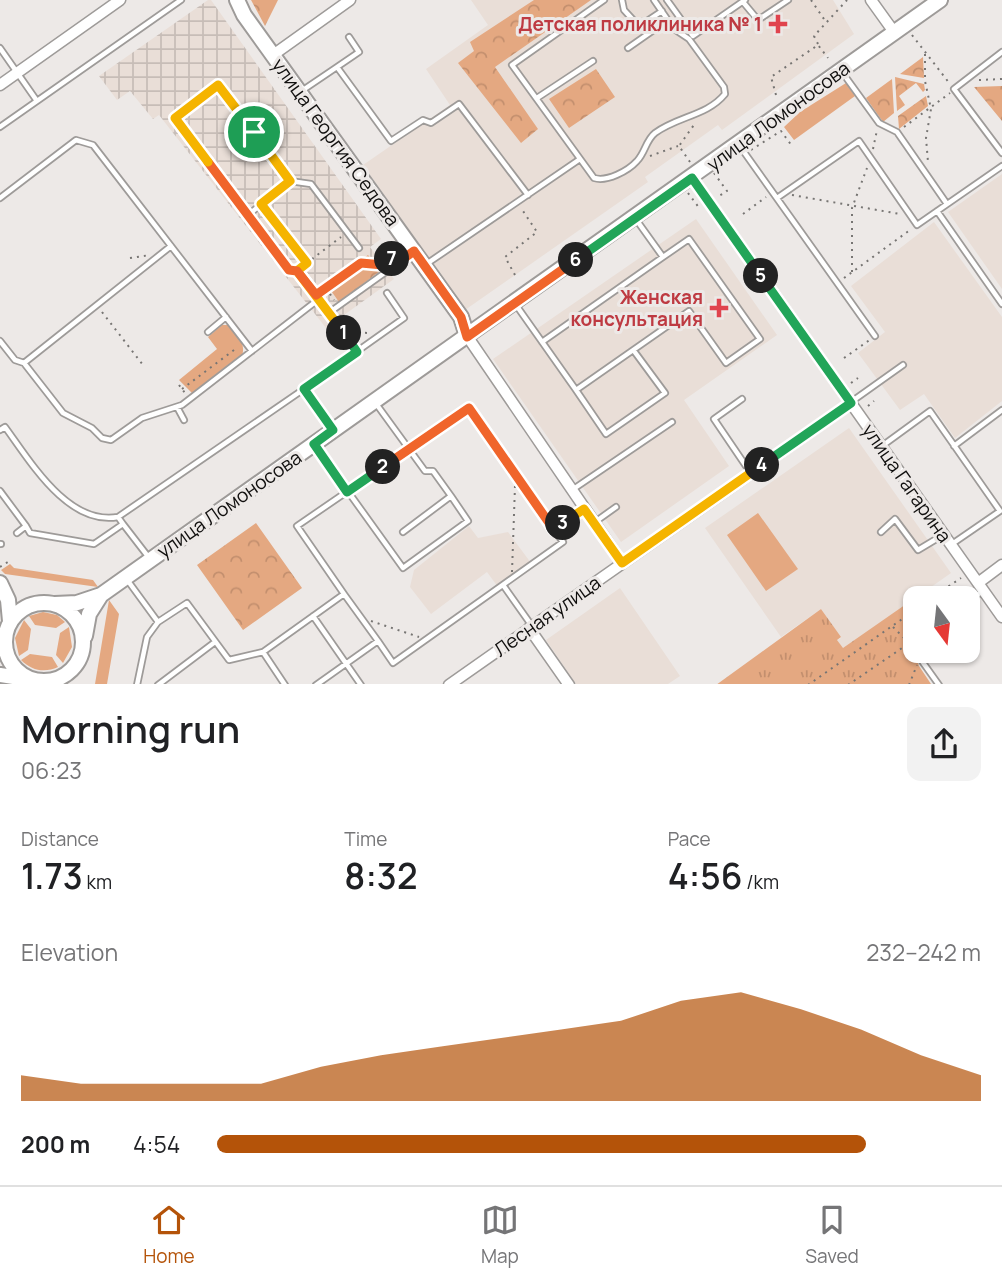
<!DOCTYPE html>
<meta charset="utf-8">
<style>
:root{--surface:#fff;--page:#f2f2f2;--text:#202124;--muted:#757577;--line:#e0e0e0;--accent:#b45309}
body{margin:0;font-family:Manrope,sans-serif;background:var(--page);color:var(--text);height:100vh;display:flex;flex-direction:column;font-size:26px;white-space:nowrap}
*{box-sizing:border-box;margin:0}
p{font-size:23px;color:var(--muted)}
.icon{flex:none;width:38px;height:38px;fill:none;stroke:currentColor;stroke-width:2;stroke-linecap:round;stroke-linejoin:round}
.map{position:relative;height:684px;overflow:hidden}
.panel{display:flex;flex-direction:column;background:var(--surface);flex:1}
.panel>*{flex:none}
.needle{width:46px;rotate:165deg}
.fabs{position:absolute;left:903px;top:586px;display:grid;gap:14px}
.fabs a{display:grid;place-items:center;width:77px;height:77px;border-radius:14px;background:var(--surface);box-shadow:0 2px 5px #0004;font-size:35px}
.pin{position:absolute;display:grid;place-items:center;width:60px;height:60px;color:#fff;margin:-30px;border:4px solid #fff;border-radius:50%;box-shadow:0 2px 7px #0007}
.km{position:absolute;width:35px;height:35px;margin:-18px;border-radius:50%;background:#222;color:#fff;font-size:19px;line-height:35px;text-align:center}
.round{display:grid;place-items:center;flex:none;width:74px;height:74px;border-radius:14px;background:var(--page)}
.summary{display:flex;align-items:center;justify-content:space-between;height:119px;padding:0 21px}
h1{font-size:38px;font-weight:600;line-height:52px}
.figures{display:grid;grid-template-columns:repeat(3,1fr);gap:10px;height:119px;padding:7px 21px}
.figures div{display:grid;align-content:center}
.figures b{font-size:35px;font-weight:600}
.figures small{font-size:19px;font-weight:400}
.figures p{font-size:19px}
.chart{height:196px;padding:14px 21px}
.chart p{display:flex;justify-content:space-between}
.chart svg{width:100%;height:126px;margin-top:7px;fill:var(--accent);opacity:.7}
ul{padding:0 21px;list-style:none;font-size:23px}
li{display:grid;grid-template-columns:112px 84px 1fr;align-items:center;height:52px}
li i{height:18px;border-radius:9px;background:var(--accent)}
.menu{display:flex;justify-content:space-around;align-items:center;height:98px;border-top:2px solid var(--line);background:var(--surface);font-size:19px;color:var(--muted)}
.menu a{display:grid;justify-items:center;gap:4px}
.menu .selected{color:var(--accent)}
.map>svg:first-child{display:block}
.built{fill:#e9ded7}
.industrial{fill:url(#industrial-grid)}
.grass{fill:#e4a881}
.forest{fill:url(#forest-crowns)}
.park{fill:url(#park-tufts)}
.lines{fill:none;stroke-linecap:round;stroke-linejoin:round}
.lane-casing{stroke:#9e9b99;stroke-width:8}
.street-casing{stroke:#9e9b99;stroke-width:13}
.secondary-casing{stroke:#9e9b99;stroke-width:18}
.path{stroke:#777573;stroke-width:2;stroke-dasharray:2 5;stroke-linecap:butt}
.lane{stroke:#fff;stroke-width:4.5}
.street{stroke:#fff;stroke-width:10}
.secondary{stroke:#fff;stroke-width:14}
.split-1-casing{stroke:#fff;stroke-width:14}
.split-2-casing{stroke:#fff;stroke-width:14}
.split-3-casing{stroke:#fff;stroke-width:14}
.split-4-casing{stroke:#fff;stroke-width:14}
.split-5-casing{stroke:#fff;stroke-width:14}
.split-6-casing{stroke:#fff;stroke-width:14}
.split-7-casing{stroke:#fff;stroke-width:14}
.split-8-casing{stroke:#fff;stroke-width:14}
.split-9-casing{stroke:#fff;stroke-width:14}
.split-1{stroke:#f5b400;stroke-width:9}
.split-2{stroke:#22a559;stroke-width:9}
.split-3{stroke:#f0652b;stroke-width:9}
.split-4{stroke:#f5b400;stroke-width:9}
.split-5{stroke:#22a559;stroke-width:9}
.split-6{stroke:#22a559;stroke-width:9}
.split-7{stroke:#f0652b;stroke-width:9}
.split-8{stroke:#f0652b;stroke-width:9}
.split-9{stroke:#f5b400;stroke-width:9}
.health-dot{fill:#e0444e;stroke:#ede9e7;stroke-width:2.5}
.labels{text-anchor:middle;dominant-baseline:central;stroke-width:6;stroke-linejoin:round;paint-order:stroke}
.health-label{font-size:19px;font-weight:bold;fill:#be3a42;stroke:#ede9e7;text-anchor:end}
.street-label{font-size:19px;fill:#100f0e;stroke:#ede9e7}
</style>
<div class="map">
<svg width="1002" height="685" viewBox="0 0 1002 685">
<defs>
<pattern id="industrial-grid" width="8" height="8" patternUnits="userSpaceOnUse" patternTransform="scale(1.75)"><rect width="8" height="8" fill="#e9ded7"/><path d="M0 4h8M4 0v8" fill="none" stroke="#c7bdb7"/></pattern>
<pattern id="forest-crowns" width="20" height="18" patternUnits="userSpaceOnUse" patternTransform="scale(1.75)"><rect width="20" height="18" fill="#e4a881"/><path d="M2 6a3 3 0 1 1 6 0M12 15a3 3 0 1 1 6 0" fill="none" stroke="#c38f6e"/></pattern>
<pattern id="park-tufts" width="24" height="20" patternUnits="userSpaceOnUse" patternTransform="scale(1.75)"><rect width="24" height="20" fill="#e4a881"/><path d="M3 7l-1-3M5 7V3M7 7l1-3M15 17l-1-3M17 17v-4M19 17l1-3" fill="none" stroke="#c38f6e"/></pattern>
</defs>
<rect width="100%" height="100%" fill="#ede9e7"/>
<path class="built" d="M 471,0 L 833,0 L 854,34 L 722,130 L 718,125 L 645,177 L 648,182 L 465,310 L 363,165 L 450,105 L 426,69 L 488,25 Z
M 1002,174 L 1002,289 L 948,212 Z
M 696,219 L 777,335 L 684,400 L 729,466 L 621,542 L 493,359 Z
M 934,222 L 1002,317 L 1002,401 L 955,438 L 924,394 L 900,410 L 858,353 L 885,332 L 851,286 Z
M 849,428 L 951,573 L 843,649 L 837,640 L 841,638 L 821,609 L 781,637 L 705,528 Z
M 469,526 L 478,538 L 508,532 L 531,563 L 498,587 L 487,572 L 431,614 L 410,587 L 414,570 Z
M 620,588 L 680,676 L 668,684 L 576,684 L 546,640 Z"/>
<path class="industrial" d="M 208,0 L 211,0 L 381,239 L 370,247 L 394,279 L 326,328 L 159,115 L 153,119 L 130,91 L 117,100 L 99,76 Z"/>
<path class="grass" d="M 846,83 L 855,96 L 794,140 L 784,127 L 800,112 Z
M 222,325 L 230,325 C 238,336 246,343 242,356 L 193,394 L 179,380 L 217,349 L 208,337 Z
M 758,513 L 798,569 L 766,591 L 727,535 Z
M 10,564 L 14,568 L 93,580 L 98,587 L 5,574 L 1,570 Z
M 109,600 L 119,614 L 107,684 L 95,684 Z
M 43,612 L 57,615 L 65,622 L 56,628 L 35,625 L 29,616 Z
M 24,620 L 31,629 L 28,650 L 19,656 L 15,638 Z
M 69,627 L 72,647 L 63,663 L 56,655 L 60,633 Z
M 30,654 L 52,657 L 58,667 C 45,673 32,671 21,660 Z"/>
<path class="forest" d="M 251,0 L 278,0 L 265,26 Z
M 534,0 L 591,0 L 495,67 L 538,129 L 521,143 L 458,63 L 474,51 L 470,42 Z
M 923,57 L 924,78 L 900,74 Z
M 596,69 L 615,97 L 569,128 L 549,99 Z
M 895,77 L 924,84 L 925,90 L 923,92 L 916,83 L 899,96 L 905,105 L 897,111 Z
M 892,79 L 894,113 L 883,122 L 866,98 Z
M 1002,86 L 1002,121 L 974,87 Z
M 926,96 L 928,106 L 899,129 L 898,116 Z
M 368,255 L 380,271 L 339,302 L 327,285 Z
M 256,523 L 302,588 L 243,630 L 197,565 Z"/>
<path class="park" d="M 922,593 L 924,598 L 915,598 L 915,631 L 908,636 L 919,666 L 931,684 L 716,685 L 821,609 L 841,637 L 837,640 L 843,648 Z"/>
<g class="lines">
<defs>
<path id="lane" d="M 604,0 L 512,65 L 594,178 C 607,182 628,171 637,161 C 645,153 646,140 655,133 C 678,116 707,116 725,94 L 724,87 L 689,39 L 674,29 L 654,0
M 622,0 L 624,10 L 636,23 L 647,21 L 662,11
M 667,0 L 693,36 L 745,0
M 743,2 L 758,20 L 788,0
M 0,48 L 37,101
M 628,48 L 668,20
M 1002,52 L 954,89 L 1002,153
M 337,67 L 359,52 L 349,37
M 842,72 L 879,123 L 897,132 L 947,204
M 303,90 L 337,67 L 391,141 L 423,120 L 431,123 L 459,104 L 528,195
M 537,98 L 593,61
M 0,127 L 181,0
M 739,145 L 875,336
M 0,198 L 76,140 L 93,145 L 252,351
M 777,198 L 859,141 L 917,225 L 1002,166
M 261,204 L 307,263
M 937,211 L 1002,304
M 248,215 L 290,181
M 359,248 L 311,184 L 290,181 L 218,84 L 175,118 L 289,270 L 297,271 L 330,312 L 411,254
M 425,265 L 580,159
M 516,305 L 576,390 L 689,311 L 726,363 L 760,339 L 689,239 L 663,257 L 635,218
M 208,332 L 226,317
M 0,341 L 15,360 L 24,363 L 63,413 L 92,428 L 102,438 L 111,440 L 142,418 L 182,405 L 319,299
M 542,342 L 663,257
M 24,363 L 171,246
M 304,389 L 404,318 L 387,293
M 576,390 L 606,434 L 665,393 L 634,351
M 742,399 L 714,419 L 750,472
M 851,402 L 903,365
M 377,405 L 425,471 L 433,471 L 451,496 L 403,532
M 177,407 L 184,420
M 0,430 L 5,427 C 30,461 68,526 118,517
M 882,446 L 930,411 L 1000,511 L 952,544
M 954,446 L 1002,410
M 316,447 L 403,568 L 468,521 L 451,496
M 572,490 L 672,422
M 0,491 L 26,526
M 595,522 L 616,507
M 123,524 L 118,517 L 304,389 L 331,428
M 881,532 L 895,519 L 918,550 L 943,535
M 17,533 L 26,526 L 30,533 L 94,544 L 123,524 L 150,559
M 0,544 L 1,544
M 128,581 L 158,622 L 187,603 L 229,660 L 263,652 L 344,594 L 297,526 L 469,408 L 554,530 L 585,509
M 503,585 L 532,626
M 344,594 L 378,641
M 968,601 L 983,591
M 313,616 L 361,685
M 915,638 L 909,643 L 939,685
M 263,652 L 285,685
M 137,685 L 147,637 L 158,622
M 158,685 L 215,642
M 316,685 L 378,641 L 393,663 L 563,542 L 554,530"/>
<path id="street" d="M 871,0 L 894,32
M 273,55 L 350,0
M 0,85 L 120,0
M 692,178 L 1002,617
M 467,336 L 622,563
M 978,583 L 1002,565
M 529,628 L 569,685
M 449,685 L 851,403"/>
<path id="secondary" d="M 237,0 L 244,15 L 461,317 L 467,336
M 0,583 L 8,600 L 10,621
M5 642a39 39 0 1 1 78 0a39 39 0 1 1-78 0Z
M 55,604 L 77,603 L 101,595 L 940,0
M 85,636 L 89,614 L 101,595
M 0,675 L 26,679"/>
</defs>
<use href="#lane" class="lane-casing"/>
<use href="#street" class="street-casing"/>
<use href="#secondary" class="secondary-casing"/>
<path class="path" d="M 811,0 L 826,22
M 912,35 L 950,84
M 818,44 L 814,36 L 847,0
M 925,54 L 925,81 L 931,109 L 926,138 L 928,162
M 979,80 L 1002,79
M 776,95 L 771,77 L 818,45 L 828,58
M 904,127 L 950,93
M 873,149 L 877,130
M 751,150 L 781,131 L 792,146
M 650,156 L 678,146
M 690,162 L 679,146 L 696,122
M 714,173 L 727,191 L 719,196
M 688,193 L 700,209
M 792,195 L 900,214
M 743,214 L 766,197
M 130,258 L 150,255
M 312,259 L 341,237
M 852,272 L 852,208 L 867,168
M 515,275 L 505,257 L 537,232 L 521,208
M 844,278 L 910,230
M 326,288 L 334,300
M 323,290 L 361,263 L 383,265 L 393,260
M 102,312 L 143,365
M 334,319 L 353,346
M 344,332 L 370,333
M 844,358 L 871,339
M 851,383 L 858,378
M 179,385 L 185,393
M 182,389 L 238,347
M 868,406 L 874,401
M 0,567 L 11,560
M 512,572 L 515,486
M 931,598 L 961,578
M 371,621 L 419,637
M 893,627 L 904,638
M 808,685 L 915,610
M 848,685 L 905,646
M 909,685 L 917,665"/>
<use href="#lane" class="lane"/>
<use href="#street" class="street"/>
<use href="#secondary" class="secondary"/>
</g>
<g class="lines">
<defs>
<path id="split-1" d="M 254,132 L 290,181 L 261,204 L 307,263 L 297,271 L 344,333"/>
<path id="split-2" d="M 344,333 L 357,352 L 304,389 L 333,430 L 314,444 L 347,492 L 383,467"/>
<path id="split-3" d="M 383,467 L 469,408 L 554,530 L 563,523"/>
<path id="split-4" d="M 563,523 L 584,509 L 622,563 L 762,465"/>
<path id="split-5" d="M 761,276 L 851,403 L 762,465"/>
<path id="split-6" d="M 576,260 L 692,178 L 761,276"/>
<path id="split-7" d="M 392,259 L 396,264 L 414,251 L 461,317 L 467,337 L 576,260"/>
<path id="split-8" d="M 208,162 L 289,270 L 297,271 L 316,295 L 361,263 L 383,265 L 392,259"/>
<path id="split-9" d="M 208,162 L 175,118 L 218,85 L 254,132"/>
</defs>
<use href="#split-1" class="split-1-casing"/>
<use href="#split-2" class="split-2-casing"/>
<use href="#split-3" class="split-3-casing"/>
<use href="#split-4" class="split-4-casing"/>
<use href="#split-5" class="split-5-casing"/>
<use href="#split-6" class="split-6-casing"/>
<use href="#split-7" class="split-7-casing"/>
<use href="#split-8" class="split-8-casing"/>
<use href="#split-9" class="split-9-casing"/>
<use href="#split-1" class="split-1"/>
<use href="#split-2" class="split-2"/>
<use href="#split-3" class="split-3"/>
<use href="#split-4" class="split-4"/>
<use href="#split-5" class="split-5"/>
<use href="#split-6" class="split-6"/>
<use href="#split-7" class="split-7"/>
<use href="#split-8" class="split-8"/>
<use href="#split-9" class="split-9"/>
</g>
<g class="health-dot">
<path d="M774.5 13.5h7v7h7v7h-7v7h-7v-7h-7v-7h7z"/>
<path d="M715.5 297.5h7v7h7v7h-7v7h-7v-7h-7v-7h7z"/>
</g>
<g class="labels">
<g class="health-label">
<text x="762" y="24">Детская поликлиника № 1</text>
<text x="703" y="297">Женская<tspan x="703" dy="22">консультация</tspan></text>
</g>
<g class="street-label">
<text transform="translate(778 116) rotate(-36)">улица Ломоносова</text>
<text transform="translate(336 142) rotate(54)">улица Георгия Седова</text>
<text transform="translate(907 483) rotate(55)">улица Гагарина</text>
<text transform="translate(229 504) rotate(-35)">улица Ломоносова</text>
<text transform="translate(547 616) rotate(-35)">Лесная улица</text>
</g>
</g>
</svg>
<div class="fabs">
<a><svg class="needle" viewBox="-14 -14 28 28"><path d="M0-13l5 13h-10z" fill="#e53935"/><path d="M0 13l5-13h-10z" fill="#757577"/></svg></a>
</div>
<div class="pin" style="left:254px;top:132px;background:#1e9e55"><svg class="icon" aria-label="arrive" viewBox="0 0 24 24"><path d="M6 21V4h12l-3 4 3 4H6"/></svg></div>
<b class="km" style="left:344px;top:333px">1</b>
<b class="km" style="left:383px;top:467px">2</b>
<b class="km" style="left:563px;top:523px">3</b>
<b class="km" style="left:762px;top:465px">4</b>
<b class="km" style="left:761px;top:276px">5</b>
<b class="km" style="left:576px;top:260px">6</b>
<b class="km" style="left:392px;top:259px">7</b>
</div>
<section class="panel">
<div class="summary"><div><h1>Morning run</h1><p>06:23</p></div><a class="round"><svg class="icon" aria-label="share" viewBox="0 0 24 24"><path d="M12 15V3M7 8l5-5 5 5M5 13v7h14v-7"/></svg></a></div>
<div class="figures">
<div><p>Distance</p><b>1.73<small> km</small></b></div>
<div><p>Time</p><b>8:32</b></div>
<div><p>Pace</p><b>4:56<small> /km</small></b></div>
</div>
<div class="chart"><p><span>Elevation</span>232–242 m</p>
<svg viewBox="0 0 160 44" preserveAspectRatio="none"><path d="M0 44V35L10 38L20 38L30 38L40 38L50 32L60 28L70 25L80 22L90 19L100 16L110 9L120 6L130 12L140 19L150 28L160 35V44z"/></svg>
</div>
<ul>
<li><b>200 m</b>4:54<i style="width:85%"></i></li>
</ul>
</section>
<nav class="menu">
<a class="selected"><svg class="icon" aria-label="home" viewBox="0 0 24 24"><path d="M3 11l9-7 9 7M6 9v11h12V9"/></svg>Home</a>
<a><svg class="icon" aria-label="map" viewBox="0 0 24 24"><path d="M3 6l6-2 6 2 6-2v14l-6 2-6-2-6 2zM9 4v14M15 6v14"/></svg>Map</a>
<a><svg class="icon" aria-label="saved" viewBox="0 0 24 24"><path d="M7 4h10v16l-5-4-5 4z"/></svg>Saved</a>
</nav>
